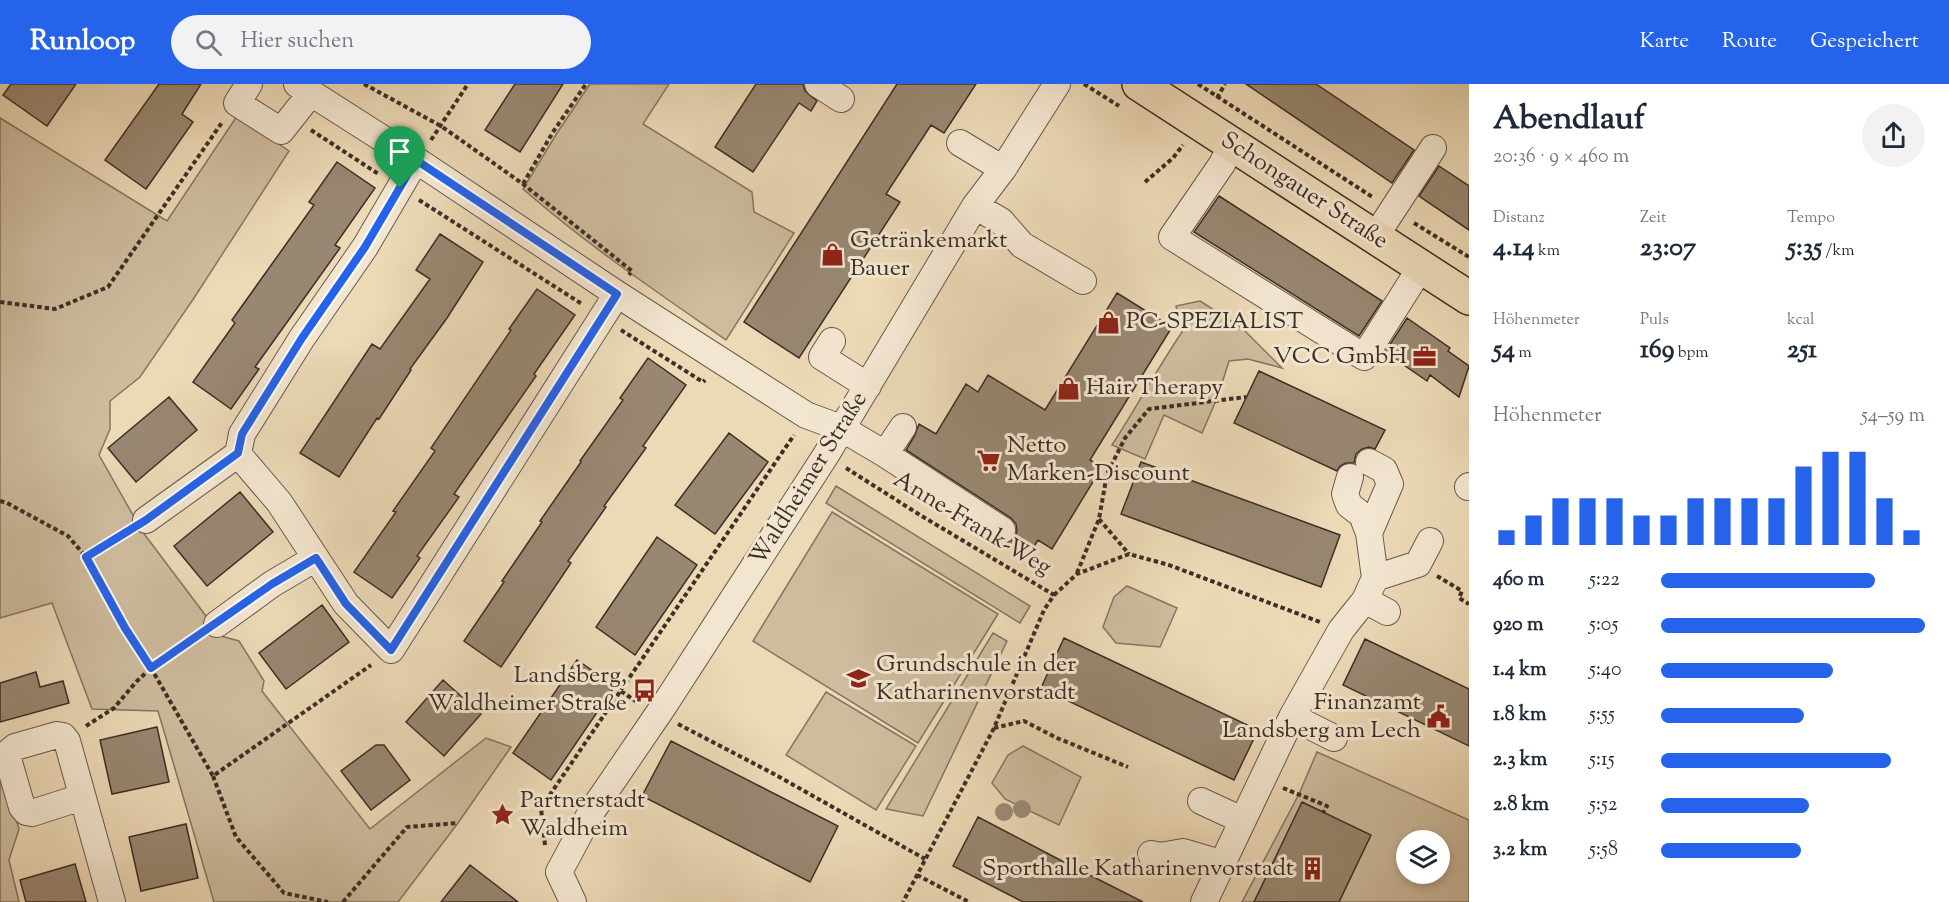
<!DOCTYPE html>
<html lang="de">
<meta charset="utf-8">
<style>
:root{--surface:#fff;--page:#f2f2f3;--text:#1f2937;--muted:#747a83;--accent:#2563eb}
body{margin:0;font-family:"Sorts Mill Goudy",serif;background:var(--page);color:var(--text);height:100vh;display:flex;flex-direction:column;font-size:22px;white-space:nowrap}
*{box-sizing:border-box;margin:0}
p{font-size:20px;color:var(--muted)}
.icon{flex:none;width:33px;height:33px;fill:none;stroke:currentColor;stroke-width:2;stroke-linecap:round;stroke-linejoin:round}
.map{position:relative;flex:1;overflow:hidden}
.side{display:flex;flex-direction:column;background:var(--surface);width:480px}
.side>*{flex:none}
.buttons{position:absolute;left:1396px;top:746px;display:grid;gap:12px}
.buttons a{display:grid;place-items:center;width:54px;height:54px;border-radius:50%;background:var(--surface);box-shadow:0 3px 9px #0003;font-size:30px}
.pin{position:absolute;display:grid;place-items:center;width:51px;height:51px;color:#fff;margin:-62px -26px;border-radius:50% 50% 50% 0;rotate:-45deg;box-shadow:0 0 6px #0007}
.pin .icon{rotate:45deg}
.round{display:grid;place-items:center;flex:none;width:63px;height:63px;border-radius:32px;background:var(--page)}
.headline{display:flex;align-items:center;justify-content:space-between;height:102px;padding:0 24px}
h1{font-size:33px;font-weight:800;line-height:45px}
.figures{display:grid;grid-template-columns:repeat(3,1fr);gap:9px;height:102px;padding:6px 24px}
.figures div{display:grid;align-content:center}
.figures b{font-size:26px;font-weight:800}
.figures small{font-size:16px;font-weight:400}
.figures p{font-size:16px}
.chart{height:168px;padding:12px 24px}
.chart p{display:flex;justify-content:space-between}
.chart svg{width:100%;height:108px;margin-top:6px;stroke:var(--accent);stroke-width:6}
ul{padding:0 24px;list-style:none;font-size:20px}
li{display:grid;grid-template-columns:96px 72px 1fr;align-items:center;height:45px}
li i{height:15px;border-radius:8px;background:var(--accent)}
header{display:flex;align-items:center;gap:36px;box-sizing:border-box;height:84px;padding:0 30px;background:var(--accent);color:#fff}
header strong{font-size:28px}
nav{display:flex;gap:33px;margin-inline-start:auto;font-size:21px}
.search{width:420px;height:54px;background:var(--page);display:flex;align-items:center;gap:15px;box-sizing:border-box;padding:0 21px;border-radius:33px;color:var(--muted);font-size:22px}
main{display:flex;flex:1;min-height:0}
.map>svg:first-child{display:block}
.green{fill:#cebc9e;stroke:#857562;stroke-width:1.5;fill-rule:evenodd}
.building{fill:#988771;stroke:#3c2e27;stroke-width:1.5}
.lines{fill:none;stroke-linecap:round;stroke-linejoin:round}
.minor-casing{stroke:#68594b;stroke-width:28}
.major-casing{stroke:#3c2e27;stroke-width:36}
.path{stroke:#3c2e27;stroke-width:4;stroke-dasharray:4.5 3;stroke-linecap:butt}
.minor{stroke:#f3e6d0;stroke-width:26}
.major{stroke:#ecd9b6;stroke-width:33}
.tree{fill:#9b8a75}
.route-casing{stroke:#fff;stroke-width:12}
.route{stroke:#2563eb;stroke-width:8}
.labels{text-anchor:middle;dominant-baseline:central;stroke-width:6;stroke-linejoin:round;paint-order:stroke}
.street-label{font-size:24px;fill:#3c2e27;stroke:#f3e6d0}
.poi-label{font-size:24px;fill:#3c2e27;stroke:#f3e6d0;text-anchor:start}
</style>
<header>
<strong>Runloop</strong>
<div class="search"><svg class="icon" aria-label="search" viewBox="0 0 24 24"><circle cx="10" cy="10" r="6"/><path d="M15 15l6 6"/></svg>Hier suchen</div>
<nav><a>Karte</a><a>Route</a><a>Gespeichert</a></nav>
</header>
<main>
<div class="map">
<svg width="1469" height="818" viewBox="0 0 1469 818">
<rect width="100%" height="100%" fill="#ecd9b6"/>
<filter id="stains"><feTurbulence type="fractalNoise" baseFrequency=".00333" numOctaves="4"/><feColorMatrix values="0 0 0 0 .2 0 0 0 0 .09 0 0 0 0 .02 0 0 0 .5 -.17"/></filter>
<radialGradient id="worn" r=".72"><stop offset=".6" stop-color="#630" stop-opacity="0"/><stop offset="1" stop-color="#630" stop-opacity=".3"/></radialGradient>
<path class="green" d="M 590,0 L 669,0 L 643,40 L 752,108 L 754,128 L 794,149 L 726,256 C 657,208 587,161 523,105 L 557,49 Z
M 237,32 L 289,67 L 194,214 L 140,293 L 110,317 L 110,345 L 99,371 L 142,447 L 221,552 L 239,557 L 264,597 L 262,607 L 370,745 L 486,654 L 511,663 L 458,739 L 398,818 L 214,818 L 158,627 L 92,625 L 52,519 L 0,534 L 0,34 L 167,137 Z
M 1200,217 L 1242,244 L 1282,284 L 1248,275 L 1229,277 L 1218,312 L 1202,349 L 1164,331 L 1145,375 L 1112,361 C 1136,324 1157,285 1182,248 L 1176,222 Z
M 836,402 L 1030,522 L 1020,539 L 826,419 Z
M 832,428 L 998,530 L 918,659 L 753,557 Z
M 1127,502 L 1177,524 L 1160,563 L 1116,559 L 1103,543 L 1114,513 Z
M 993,549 L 1007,557 L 923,732 L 886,725 Z
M 826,608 L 916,662 L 876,726 L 786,671 Z
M 1023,662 L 1081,693 L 1059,741 L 1005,715 L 992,699 L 1008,671 Z
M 1317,668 L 1469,736 L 1469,818 L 1242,818 L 1299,710 ZM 1407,756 L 1440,756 L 1440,789 L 1407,789 Z
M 0,682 L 19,745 L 9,776 L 19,818 L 0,818 Z"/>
<path class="building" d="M 11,0 L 76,0 L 47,42 L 3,11 Z
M 159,0 L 201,0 L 182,30 L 193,38 L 146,105 L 105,76 Z
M 515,0 L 563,0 L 520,68 L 485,46 Z
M 756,0 L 803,0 L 805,7 L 817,17 L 811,27 L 799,19 L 753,88 L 715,63 Z
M 897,0 L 976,0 L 944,49 L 931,41 L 886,110 L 900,118 L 799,274 L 744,238 Z
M 1246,0 L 1316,0 L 1414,66 L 1392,99 Z
M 337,78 L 375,104 L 335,161 L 340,164 L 255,283 L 259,285 L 231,325 L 193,298 L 235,239 L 232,236 L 314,121 L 309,118 Z
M 1439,82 L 1469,102 L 1469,146 L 1419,112 Z
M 1219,112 L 1382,217 L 1359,252 L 1194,148 Z
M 440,150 L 483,178 L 447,234 L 410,285 L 411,286 L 379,335 L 377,334 L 339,393 L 300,369 L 372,260 L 380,265 L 430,195 L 416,186 Z
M 537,205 L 575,231 L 534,290 L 536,292 L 454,410 L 459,413 L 417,472 L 420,474 L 392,514 L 354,488 L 396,428 L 393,427 L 435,367 L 431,364 L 511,246 L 509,245 Z
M 1117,209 L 1172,243 L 1090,376 L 1102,383 L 1052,465 L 1038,456 L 1027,474 L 1004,460 L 1014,455 L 1017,447 L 1016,440 L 1011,434 L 906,366 L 915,351 L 919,340 L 936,350 L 966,300 L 978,308 L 988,291 L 1045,326 Z
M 1407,234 L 1450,264 L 1448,267 L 1469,282 L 1459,313 L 1430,291 L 1427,297 L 1385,268 Z
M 648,274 L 686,301 L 643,362 L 646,364 L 604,422 L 606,423 L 568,477 L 571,479 L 501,583 L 464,557 L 504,498 L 502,497 L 542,438 L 540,437 L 581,378 L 580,377 L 623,316 L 620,314 Z
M 1259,287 L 1385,346 L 1375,365 L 1369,363 L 1362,365 L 1356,370 L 1354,379 L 1346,379 L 1340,382 L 1337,387 L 1234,339 Z
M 169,313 L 197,346 L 136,398 L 108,364 Z
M 729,349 L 768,378 L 715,450 L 675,421 Z
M 1141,378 L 1340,451 L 1321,503 L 1121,430 Z
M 240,408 L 273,448 L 207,502 L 174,462 Z
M 657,453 L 697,481 L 635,571 L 596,543 Z
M 322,521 L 349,558 L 286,605 L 259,569 Z
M 1064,554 L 1258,646 L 1234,696 L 1041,604 Z
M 1365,555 L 1469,605 L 1469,662 L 1343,601 Z
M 577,576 L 615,602 L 551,696 L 513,669 Z
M 36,588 L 40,603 L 63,597 L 69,619 L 0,638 L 0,599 Z
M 443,596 L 481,630 L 444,672 L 406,638 Z
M 157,643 L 169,698 L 112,710 L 100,656 Z
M 671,657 L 838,742 L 810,798 L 642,712 Z
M 376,661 L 384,661 L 410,696 L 371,726 L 341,687 Z
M 1302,718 L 1371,751 L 1339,818 L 1254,818 Z
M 978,733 L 1064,778 L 1143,818 L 1023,818 L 953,782 Z
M 186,740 L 198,794 L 141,807 L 129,753 Z
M 75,780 L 86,818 L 26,818 L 20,796 Z
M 470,781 L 518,818 L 441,818 Z"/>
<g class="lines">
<defs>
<path id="minor" d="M 249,0 L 237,19 L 281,47 L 311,9
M 297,0 L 416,76 L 617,210 L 806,331 L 841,344 L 885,370 L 903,343
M 818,0 L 841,15
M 960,59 L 1003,85
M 1232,60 L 1222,80 L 1172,153 L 1364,273 L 1421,183
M 416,76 L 365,163 L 302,254 L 242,350 L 238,370 L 279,418 L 346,520 L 391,566 L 617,210
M 975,122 L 1001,137 L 1022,161 L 1083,197
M 1375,153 L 1433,64
M 832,257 L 822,273 L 868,302
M 885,370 L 1002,446
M 1350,393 L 1345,410 L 1349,421 L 1362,431 L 1369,449
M 1468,403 L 1469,402
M 146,436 L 238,370
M 1375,494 L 1418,480 L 1430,457
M 1365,516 L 1387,528
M 217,540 L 272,500 L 316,474
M 1292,633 L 1334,654
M 82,713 L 32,729 L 26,728 L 22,723 L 8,675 L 9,668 L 15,663 L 57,651 L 63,652 L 67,657 L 112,818
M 1201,717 L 1242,736
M 1151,770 L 1160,772 L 1183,768 L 1223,780
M 573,818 L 559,788 L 590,730 L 665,620 L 826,371 L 975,122 L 1003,85 L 1057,0
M 1204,818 L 1292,633 L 1341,546 L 1365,516 L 1375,494 L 1369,449 L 1390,400 L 1384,386 L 1369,378"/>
<path id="major" d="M 1139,0 L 1469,214"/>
</defs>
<use href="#minor" class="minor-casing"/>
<use href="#major" class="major-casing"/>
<path class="path" d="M 364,0 L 441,42 L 523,100 L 632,187 L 629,191
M 1084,0 L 1119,22
M 1198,0 L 1374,114
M 1217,14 L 1225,0
M 311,46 L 380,91
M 431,56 L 468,0
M 1145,98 L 1173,74 L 1183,61
M 523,100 L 553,48 L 586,0
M 419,116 L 582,220
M 1414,139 L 1469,173
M 0,218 L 55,225 L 108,203 L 223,37
M 621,246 L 703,298 L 705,296
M 846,384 L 920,431 L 1054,511 L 1044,526 L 994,644 L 903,818
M 0,417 L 7,419 L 68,452 L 86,473 L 125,544 L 151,584 L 213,692 L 371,581
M 1099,435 L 1129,470
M 86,473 L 127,448
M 1077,489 L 1099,435 L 1107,390 L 1125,354 L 1149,325 L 1246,313
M 1437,492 L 1462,507 L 1459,514 L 1469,520
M 1054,511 L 1077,490 L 1129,470 L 1169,481 L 1320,538
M 621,607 L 637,618
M 678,640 L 774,690 L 925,775
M 86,642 L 114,624 L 136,598 L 151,584 L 199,552
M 994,644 L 1024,637 L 1057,654 L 1128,683
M 213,692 L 236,753 L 284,809 L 328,818
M 1283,704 L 1327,722 L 1323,729
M 545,761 L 541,724 L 794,351
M 917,791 L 969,818
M 343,818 L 407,743 L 458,739"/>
<use href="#minor" class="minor"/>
<use href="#major" class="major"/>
</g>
<g class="tree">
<circle cx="1022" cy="725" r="9"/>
<circle cx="1004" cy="728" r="9"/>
</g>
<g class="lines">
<defs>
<path id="route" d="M 416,76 L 617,210 L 391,566 L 346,520 L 316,474 L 272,500 L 151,584 L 125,544 L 86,473 L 146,436 L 238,369 L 242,350 L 302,254 L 365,163 Z"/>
</defs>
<use href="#route" class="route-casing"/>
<use href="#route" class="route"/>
</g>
<defs>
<symbol id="shop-bare" viewBox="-9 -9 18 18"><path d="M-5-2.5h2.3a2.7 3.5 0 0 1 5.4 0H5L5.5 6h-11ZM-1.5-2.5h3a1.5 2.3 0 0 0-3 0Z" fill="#8f2418" stroke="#f3e6d0" stroke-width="2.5" paint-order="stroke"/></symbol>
<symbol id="office-bare" viewBox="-9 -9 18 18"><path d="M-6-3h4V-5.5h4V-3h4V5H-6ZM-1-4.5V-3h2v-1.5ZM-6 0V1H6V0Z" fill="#8f2418" stroke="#f3e6d0" stroke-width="2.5" paint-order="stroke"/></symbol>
<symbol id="supermarket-bare" viewBox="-9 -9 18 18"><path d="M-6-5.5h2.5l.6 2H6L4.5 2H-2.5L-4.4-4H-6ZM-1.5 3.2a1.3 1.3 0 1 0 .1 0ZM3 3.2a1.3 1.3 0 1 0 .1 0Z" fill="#8f2418" stroke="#f3e6d0" stroke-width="2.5" paint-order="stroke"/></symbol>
<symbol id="school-bare" viewBox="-9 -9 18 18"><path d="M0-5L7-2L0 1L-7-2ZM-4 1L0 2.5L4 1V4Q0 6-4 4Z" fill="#8f2418" stroke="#f3e6d0" stroke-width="2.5" paint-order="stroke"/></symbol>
<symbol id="bus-bare" viewBox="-9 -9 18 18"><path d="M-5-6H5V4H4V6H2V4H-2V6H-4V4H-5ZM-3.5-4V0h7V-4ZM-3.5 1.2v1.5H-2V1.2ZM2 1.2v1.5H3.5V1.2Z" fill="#8f2418" stroke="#f3e6d0" stroke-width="2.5" paint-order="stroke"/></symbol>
<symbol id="civic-bare" viewBox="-9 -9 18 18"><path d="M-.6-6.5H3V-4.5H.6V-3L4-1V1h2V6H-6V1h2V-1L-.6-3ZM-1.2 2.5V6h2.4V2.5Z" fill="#8f2418" stroke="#f3e6d0" stroke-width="2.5" paint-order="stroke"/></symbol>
<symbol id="sight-bare" viewBox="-9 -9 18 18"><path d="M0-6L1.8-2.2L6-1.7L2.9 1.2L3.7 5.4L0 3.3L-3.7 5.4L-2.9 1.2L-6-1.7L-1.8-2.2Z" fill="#8f2418" stroke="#f3e6d0" stroke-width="2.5" paint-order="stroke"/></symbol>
<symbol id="building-bare" viewBox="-9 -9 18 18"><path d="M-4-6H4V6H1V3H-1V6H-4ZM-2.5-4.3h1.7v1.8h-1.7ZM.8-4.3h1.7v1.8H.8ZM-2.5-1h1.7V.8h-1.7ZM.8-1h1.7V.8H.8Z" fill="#8f2418" stroke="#f3e6d0" stroke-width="2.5" paint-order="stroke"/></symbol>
</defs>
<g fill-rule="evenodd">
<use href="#shop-bare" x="816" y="154" width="33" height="33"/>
<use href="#shop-bare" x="1092" y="222" width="33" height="33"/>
<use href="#office-bare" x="1408" y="256" width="33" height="33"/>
<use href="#shop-bare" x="1052" y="288" width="33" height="33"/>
<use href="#supermarket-bare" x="972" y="360" width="33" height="33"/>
<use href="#school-bare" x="842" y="578" width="33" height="33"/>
<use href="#bus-bare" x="628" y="590" width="33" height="33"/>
<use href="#civic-bare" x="1422" y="616" width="33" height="33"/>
<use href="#sight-bare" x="486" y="714" width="33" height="33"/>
<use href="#building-bare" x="1296" y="768" width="33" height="33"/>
</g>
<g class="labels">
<g class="street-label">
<text transform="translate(1304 107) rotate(33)">Schongauer Straße</text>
<text transform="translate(809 395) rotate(-58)">Waldheimer Straße</text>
<text transform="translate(972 440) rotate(31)">Anne-Frank-Weg</text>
</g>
<g class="poi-label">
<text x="850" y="157">Getränkemarkt<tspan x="850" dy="28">Bauer</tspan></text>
<text x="1126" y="238">PC-SPEZIALIST</text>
<text x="1407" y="273" text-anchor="end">VCC GmbH</text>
<text x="1086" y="304">Hair Therapy</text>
<text x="1007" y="362">Netto<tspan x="1007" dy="28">Marken-Discount</tspan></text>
<text x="876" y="581">Grundschule in der<tspan x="876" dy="28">Katharinenvorstadt</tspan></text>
<text x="627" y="592" text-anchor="end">Landsberg,<tspan x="627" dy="28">Waldheimer Straße</tspan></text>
<text x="1421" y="619" text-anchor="end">Finanzamt<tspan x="1421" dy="28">Landsberg am Lech</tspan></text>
<text x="520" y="717">Partnerstadt<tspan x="520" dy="28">Waldheim</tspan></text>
<text x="1294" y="785" text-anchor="end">Sporthalle Katharinenvorstadt</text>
</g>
</g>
<rect width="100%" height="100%" filter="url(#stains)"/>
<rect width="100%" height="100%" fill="url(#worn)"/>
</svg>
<div class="buttons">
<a><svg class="icon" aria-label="layers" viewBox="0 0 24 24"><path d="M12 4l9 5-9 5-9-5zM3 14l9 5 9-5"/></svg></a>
</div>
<div class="pin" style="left:400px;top:104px;background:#1e9e55"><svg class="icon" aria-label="arrive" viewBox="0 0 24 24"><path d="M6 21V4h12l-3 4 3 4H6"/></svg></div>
</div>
<section class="side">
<div class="headline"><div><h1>Abendlauf</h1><p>20:36 · 9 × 460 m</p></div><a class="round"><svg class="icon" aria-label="share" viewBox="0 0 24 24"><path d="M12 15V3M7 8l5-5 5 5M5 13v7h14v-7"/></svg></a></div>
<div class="figures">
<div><p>Distanz</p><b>4.14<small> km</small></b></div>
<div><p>Zeit</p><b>23:07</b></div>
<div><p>Tempo</p><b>5:35<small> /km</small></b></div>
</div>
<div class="figures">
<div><p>Höhenmeter</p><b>54<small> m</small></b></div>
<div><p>Puls</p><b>169<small> bpm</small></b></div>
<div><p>kcal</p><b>251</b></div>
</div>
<div class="chart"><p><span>Höhenmeter</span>54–59 m</p>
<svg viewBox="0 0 160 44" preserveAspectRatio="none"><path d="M5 44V38M15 44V32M25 44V25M35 44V25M45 44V25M55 44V32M65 44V32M75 44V25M85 44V25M95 44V25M105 44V25M115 44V12M125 44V6M135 44V6M145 44V25M155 44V38"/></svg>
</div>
<ul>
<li><b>460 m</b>5:22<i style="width:81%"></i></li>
<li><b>920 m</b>5:05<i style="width:100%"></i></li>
<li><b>1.4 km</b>5:40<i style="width:65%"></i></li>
<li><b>1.8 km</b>5:55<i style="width:54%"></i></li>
<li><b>2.3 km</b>5:15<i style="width:87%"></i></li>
<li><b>2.8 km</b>5:52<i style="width:56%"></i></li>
<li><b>3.2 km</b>5:58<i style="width:53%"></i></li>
</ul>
</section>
</main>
